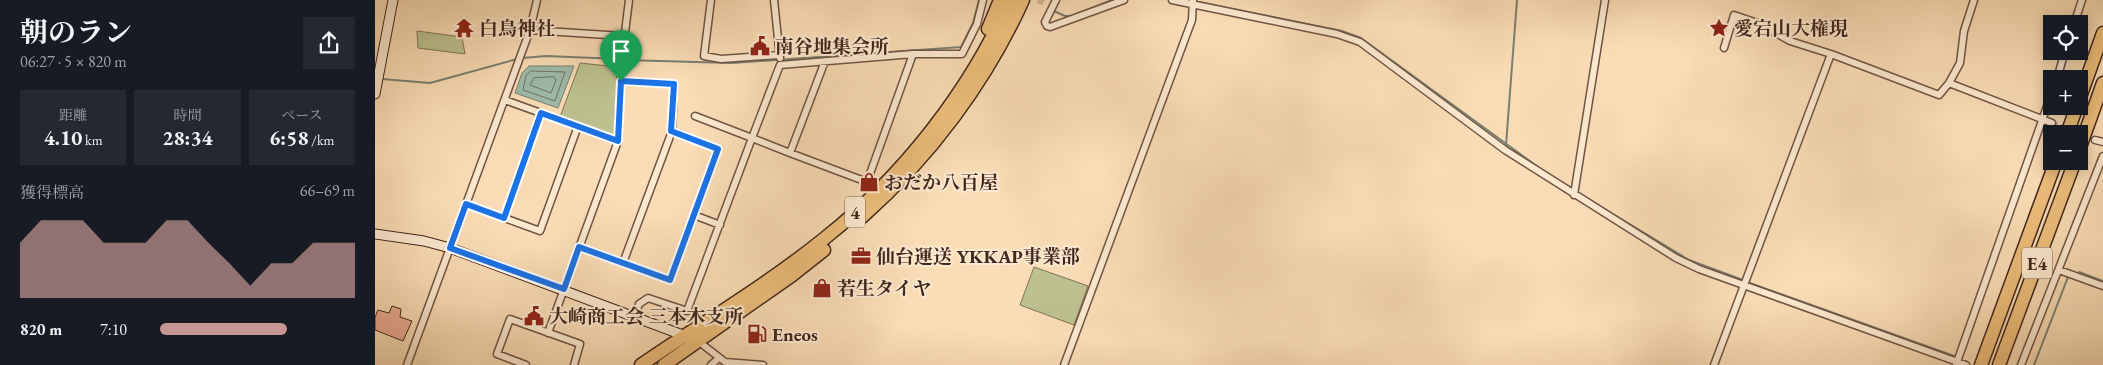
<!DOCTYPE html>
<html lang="ja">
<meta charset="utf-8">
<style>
:root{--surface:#171b24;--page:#242831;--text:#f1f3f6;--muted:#9ea1a6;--accent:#c59692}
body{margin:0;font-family:"EB Garamond","Noto Serif JP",serif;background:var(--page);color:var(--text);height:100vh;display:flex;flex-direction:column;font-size:19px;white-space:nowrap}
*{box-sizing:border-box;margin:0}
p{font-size:16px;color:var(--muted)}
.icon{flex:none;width:28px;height:28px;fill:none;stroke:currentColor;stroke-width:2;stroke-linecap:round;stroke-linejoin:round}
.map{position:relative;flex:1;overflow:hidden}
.panel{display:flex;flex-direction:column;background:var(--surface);width:375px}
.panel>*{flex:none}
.fabs{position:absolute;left:1668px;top:15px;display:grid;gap:10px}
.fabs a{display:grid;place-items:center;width:45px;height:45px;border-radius:0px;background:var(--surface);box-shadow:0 2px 12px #0003;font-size:25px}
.pin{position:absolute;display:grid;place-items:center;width:42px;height:42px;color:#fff;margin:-51px -21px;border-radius:50% 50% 50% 0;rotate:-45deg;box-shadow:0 0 5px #0007}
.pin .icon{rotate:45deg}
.round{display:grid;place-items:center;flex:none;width:52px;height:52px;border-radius:0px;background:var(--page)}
.overview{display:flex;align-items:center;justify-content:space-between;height:85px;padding:0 20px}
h1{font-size:28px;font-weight:700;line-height:38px}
.metrics{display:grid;grid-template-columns:repeat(3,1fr);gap:8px;height:85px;padding:5px 20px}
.metrics div{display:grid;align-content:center;border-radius:0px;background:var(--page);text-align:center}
.metrics b{font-size:21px;font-weight:700}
.metrics small{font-size:14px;font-weight:400}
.metrics p{font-size:14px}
.chart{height:140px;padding:10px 20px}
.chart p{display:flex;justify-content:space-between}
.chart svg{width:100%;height:90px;margin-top:5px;fill:var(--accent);opacity:.7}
ul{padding:0 20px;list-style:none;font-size:16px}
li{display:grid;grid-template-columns:80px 60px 1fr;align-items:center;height:38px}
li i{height:12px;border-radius:6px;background:var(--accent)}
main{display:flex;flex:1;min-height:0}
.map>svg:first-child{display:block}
.green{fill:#bdc18f;stroke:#807456}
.water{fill:#9ebcac;stroke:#798073}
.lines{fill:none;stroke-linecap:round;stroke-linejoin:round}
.shore{stroke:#707265;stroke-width:1}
.stream{stroke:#798073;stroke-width:2}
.building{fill:#ecad95;stroke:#42271e}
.street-tunnel{stroke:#d5b998;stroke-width:6;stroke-dasharray:6 3;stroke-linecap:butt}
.street-casing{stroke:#705444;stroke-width:9}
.secondary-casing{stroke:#42271e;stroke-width:11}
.highway-casing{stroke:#42271e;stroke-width:15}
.street{stroke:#fce9d0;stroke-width:6}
.secondary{stroke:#fce9d0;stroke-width:9}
.highway{stroke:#edbe7b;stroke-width:12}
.route-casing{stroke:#fff;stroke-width:10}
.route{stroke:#1a73e8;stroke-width:6}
.labels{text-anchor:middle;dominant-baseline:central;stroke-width:4;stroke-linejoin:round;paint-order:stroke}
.shield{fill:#fce9d0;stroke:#7a6153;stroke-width:1}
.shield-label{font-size:18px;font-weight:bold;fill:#42271e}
.poi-label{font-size:19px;font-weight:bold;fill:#42271e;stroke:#fce9d0;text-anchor:start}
</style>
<main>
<section class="panel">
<div class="overview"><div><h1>朝のラン</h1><p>06:27 · 5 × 820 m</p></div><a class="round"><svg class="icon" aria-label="share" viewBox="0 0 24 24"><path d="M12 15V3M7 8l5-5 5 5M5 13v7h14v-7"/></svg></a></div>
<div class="metrics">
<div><p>距離</p><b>4.10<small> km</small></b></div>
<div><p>時間</p><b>28:34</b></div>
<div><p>ペース</p><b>6:58<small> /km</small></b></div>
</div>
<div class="chart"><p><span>獲得標高</span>66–69 m</p>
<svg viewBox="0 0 160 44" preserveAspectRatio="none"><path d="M0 44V17L10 6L20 6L30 6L40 17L50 17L60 17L70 6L80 6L90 17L100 27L110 38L120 27L130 27L140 17L150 17L160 17V44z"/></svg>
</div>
<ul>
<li><b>820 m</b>7:10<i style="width:65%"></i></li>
</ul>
</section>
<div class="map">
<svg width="1728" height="365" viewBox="0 0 1728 365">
<rect width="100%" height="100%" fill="#faddb6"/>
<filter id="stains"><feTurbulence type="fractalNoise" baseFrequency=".004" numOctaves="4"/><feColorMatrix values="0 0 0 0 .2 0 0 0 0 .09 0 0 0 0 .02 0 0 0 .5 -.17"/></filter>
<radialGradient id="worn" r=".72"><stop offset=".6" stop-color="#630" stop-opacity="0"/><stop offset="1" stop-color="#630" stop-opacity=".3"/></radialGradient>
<path class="green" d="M 42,31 L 87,37 L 90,54 L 43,48 Z
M 205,63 L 243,67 L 239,136 L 185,117 Z
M 659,267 L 713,286 L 699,325 L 645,305 Z"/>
<path class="water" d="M 154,66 L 199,66 L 183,108 L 140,93 L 147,73 Z"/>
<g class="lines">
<path class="shore" d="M 156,71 L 190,72 L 180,101 L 148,90 L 151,76 Z
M 179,77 L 181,80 L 176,93 L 155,85 L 159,78 Z"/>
<path class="stream" d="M 814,0 L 967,31 L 986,38 L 1163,167
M 679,11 L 690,16 L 698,16
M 704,13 L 737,0
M 147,58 L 171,56 L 245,59
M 249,60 L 357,63 L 586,47 L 598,23 L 604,0
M 7,79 L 55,83 L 142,59
M 1131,145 L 1142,0
M 1218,202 L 1314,260 L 1368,280
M 1704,272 L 1728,281
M 1372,282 L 1582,357
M 1659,365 L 1693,277"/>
</g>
<path class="building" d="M 17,306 L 26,309 L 25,317 L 37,321 L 28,341 L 0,330 L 0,317 L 3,310 L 14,313 Z"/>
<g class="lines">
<path class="street-tunnel" d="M 663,0 L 669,3
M 1677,123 L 1720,140"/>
<defs>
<path id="street" d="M 336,0 L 329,56 L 346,59 L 404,55
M 399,0 L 405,58
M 681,0 L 670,22 L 672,26 L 675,27 L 749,0
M 797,0 L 962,34 L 985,42 L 1130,150 L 1301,258 L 1324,269 L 1591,365
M 1699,24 L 1707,0
M 155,30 L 248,36
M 1349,48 L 1359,15 L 1385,24 L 1415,41 L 1456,54 L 1564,95 L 1574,83 L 1677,123
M 450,61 L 415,153 L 377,138 L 405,65 L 538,54 L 587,54 L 602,24 L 608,0
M 1682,79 L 1690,51
M 246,81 L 299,84 L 297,131 L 343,149 L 319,215 L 345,225
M 1574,83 L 1585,63 L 1589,31 L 1599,0
M 130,100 L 243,141
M 1720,140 L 1728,142
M 415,153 L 492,182 L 502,191
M 492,182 L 538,54
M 1199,195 L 1230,0
M 91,204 L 165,231 L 203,126
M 129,218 L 166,113
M 204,247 L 295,280 L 319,215
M 248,263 L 297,131
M 1684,270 L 1728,286
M 260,315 L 264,304 L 273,298 L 312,311 L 377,138 L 320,116
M 173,333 L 243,141 L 247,57 L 254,0
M 323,341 L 350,362 L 388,365
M 32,365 L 155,30 L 162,0
M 151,365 L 122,354 L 135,319 L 205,344 L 199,365
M 336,365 L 344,358
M 689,365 L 817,20 L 818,0
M 1339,365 L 1456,54
M 1581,365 L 1676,95
M 1646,365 L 1728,156"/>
<path id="secondary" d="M 0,94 L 18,0
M 0,234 L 49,241 L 75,248 L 313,337"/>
<path id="highway" d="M 613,29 L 625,0
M 1704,100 L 1728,33
M 1692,134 L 1702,106
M 1704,150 L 1728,83
M 487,217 C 554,158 611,82 648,0
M 266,365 C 327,323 392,285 450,238 C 528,176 595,91 635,0
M 289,365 L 416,276 L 449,250
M 1606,365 L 1681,161
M 1624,365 L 1700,161"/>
</defs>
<use href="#street" class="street-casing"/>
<use href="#secondary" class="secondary-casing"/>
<use href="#highway" class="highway-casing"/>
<use href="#street" class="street"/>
<use href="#secondary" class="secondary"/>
<use href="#highway" class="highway"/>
</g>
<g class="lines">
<defs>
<path id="route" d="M 246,81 L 299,84 L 296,131 L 343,149 L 295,280 L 204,247 L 189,289 L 75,248 L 91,204 L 129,218 L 166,113 L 243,141 Z"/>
</defs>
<use href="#route" class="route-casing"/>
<use href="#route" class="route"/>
</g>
<defs>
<symbol id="temple-bare" viewBox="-9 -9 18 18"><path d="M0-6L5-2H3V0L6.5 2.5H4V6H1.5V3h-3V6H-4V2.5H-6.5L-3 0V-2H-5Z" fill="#8f2418" stroke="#fce9d0" stroke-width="2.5" paint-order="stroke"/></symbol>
<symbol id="sight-bare" viewBox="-9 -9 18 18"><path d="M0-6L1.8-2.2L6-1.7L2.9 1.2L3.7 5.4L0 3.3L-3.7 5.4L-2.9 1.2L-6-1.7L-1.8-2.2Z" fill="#8f2418" stroke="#fce9d0" stroke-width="2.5" paint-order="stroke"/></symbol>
<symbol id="civic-bare" viewBox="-9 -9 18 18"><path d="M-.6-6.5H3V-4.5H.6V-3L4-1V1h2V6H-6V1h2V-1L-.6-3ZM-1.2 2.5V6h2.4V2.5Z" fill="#8f2418" stroke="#fce9d0" stroke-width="2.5" paint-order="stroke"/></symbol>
<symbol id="shop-bare" viewBox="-9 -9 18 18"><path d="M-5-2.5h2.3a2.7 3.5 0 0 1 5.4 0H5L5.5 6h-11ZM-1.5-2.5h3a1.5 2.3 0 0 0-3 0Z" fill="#8f2418" stroke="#fce9d0" stroke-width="2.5" paint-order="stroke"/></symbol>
<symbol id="office-bare" viewBox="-9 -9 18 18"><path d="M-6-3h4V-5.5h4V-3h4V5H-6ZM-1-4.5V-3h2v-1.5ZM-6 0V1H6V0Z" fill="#8f2418" stroke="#fce9d0" stroke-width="2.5" paint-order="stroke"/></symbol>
<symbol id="fuel-bare" viewBox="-9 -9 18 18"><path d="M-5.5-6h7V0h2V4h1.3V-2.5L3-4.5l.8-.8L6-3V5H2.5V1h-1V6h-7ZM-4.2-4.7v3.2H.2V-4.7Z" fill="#8f2418" stroke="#fce9d0" stroke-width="2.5" paint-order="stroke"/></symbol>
</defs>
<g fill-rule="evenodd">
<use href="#temple-bare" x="75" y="14" width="28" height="28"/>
<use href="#sight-bare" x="1330" y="14" width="28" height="28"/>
<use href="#civic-bare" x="371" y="32" width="28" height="28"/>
<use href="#shop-bare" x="480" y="168" width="28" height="28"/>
<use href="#office-bare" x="472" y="242" width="28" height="28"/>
<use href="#shop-bare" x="433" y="274" width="28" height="28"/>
<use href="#civic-bare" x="145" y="302" width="28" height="28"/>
<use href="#fuel-bare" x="368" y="320" width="28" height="28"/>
</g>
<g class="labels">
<g class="shield">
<rect x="470" y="196.5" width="20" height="31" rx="4"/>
<rect x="1647" y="247.5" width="30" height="31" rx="4"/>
</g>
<g class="shield-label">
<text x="480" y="212">4</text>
<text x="1662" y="263">E4</text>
</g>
<g class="poi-label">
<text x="104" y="28">白鳥神社</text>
<text x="1359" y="28">愛宕山大権現</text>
<text x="400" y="46">南谷地集会所</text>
<text x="509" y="182">おだか八百屋</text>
<text x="501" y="256">仙台運送 YKKAP事業部</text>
<text x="462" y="288">若生タイヤ</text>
<text x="174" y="316">大崎商工会 三本木支所</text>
<text x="397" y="334">Eneos</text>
</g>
</g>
<rect width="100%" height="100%" filter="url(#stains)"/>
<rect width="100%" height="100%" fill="url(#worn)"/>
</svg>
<div class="fabs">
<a><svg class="icon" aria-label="locate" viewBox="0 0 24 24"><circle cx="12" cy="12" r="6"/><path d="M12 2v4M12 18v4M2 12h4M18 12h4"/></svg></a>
<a>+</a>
<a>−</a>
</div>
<div class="pin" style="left:246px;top:81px;background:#1e9e55"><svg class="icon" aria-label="arrive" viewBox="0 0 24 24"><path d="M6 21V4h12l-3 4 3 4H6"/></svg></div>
</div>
</main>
